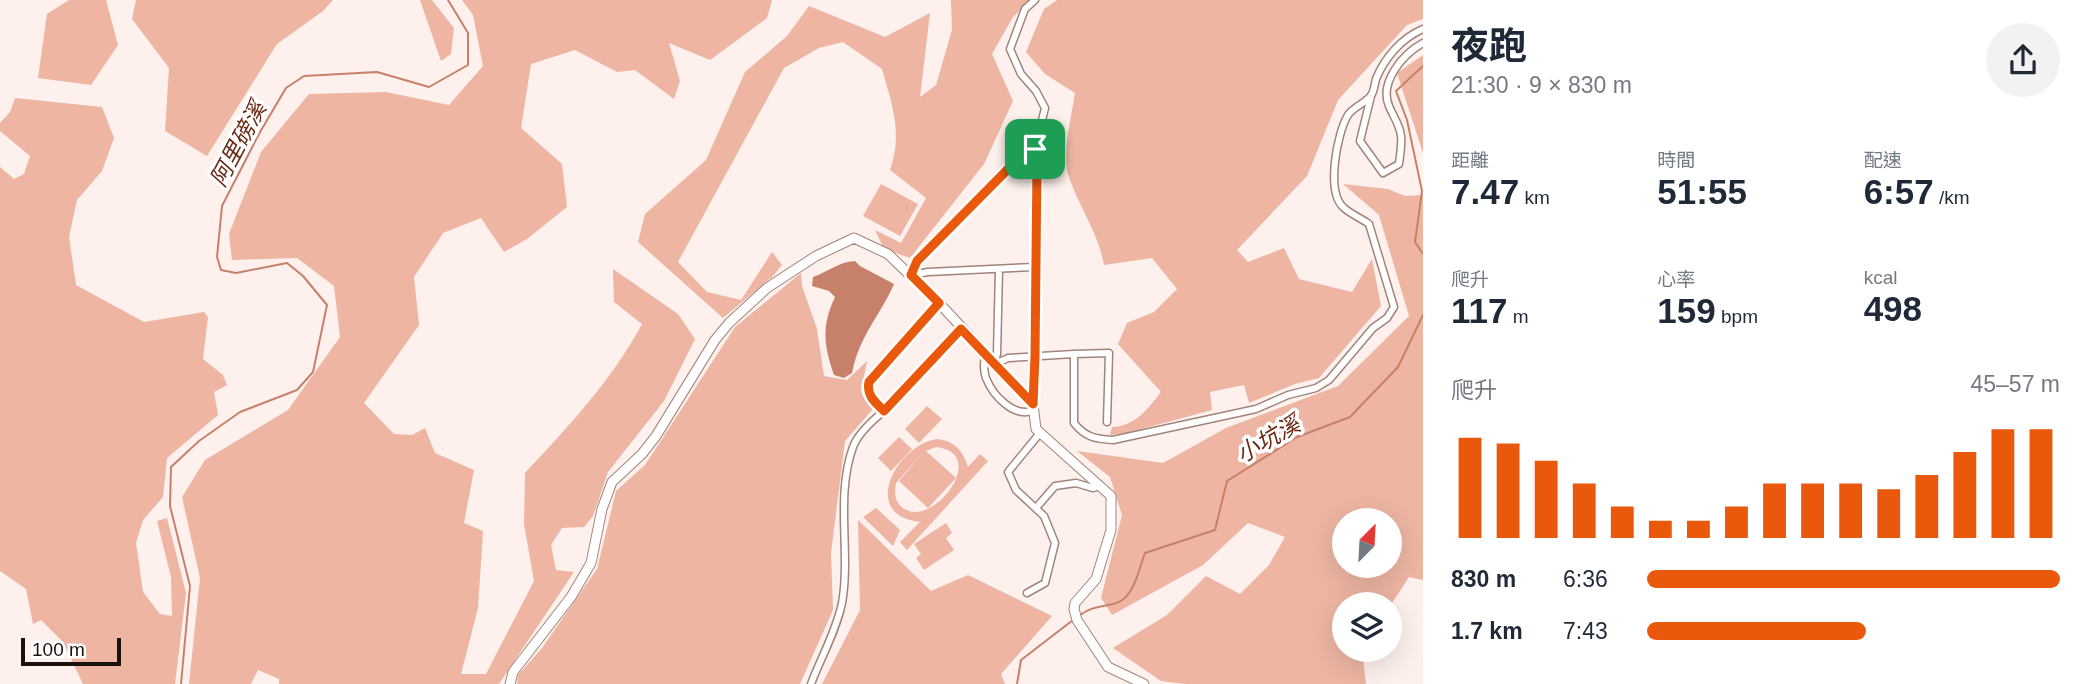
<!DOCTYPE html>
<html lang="zh-TW">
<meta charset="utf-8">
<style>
:root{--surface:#fff;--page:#f2f2f3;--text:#1f2937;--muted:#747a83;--accent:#ea580c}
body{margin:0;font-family:Arial,"Noto Sans TC",sans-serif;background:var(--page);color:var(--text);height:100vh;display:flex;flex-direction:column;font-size:26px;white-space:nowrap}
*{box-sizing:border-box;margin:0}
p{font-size:23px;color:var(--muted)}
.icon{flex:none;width:38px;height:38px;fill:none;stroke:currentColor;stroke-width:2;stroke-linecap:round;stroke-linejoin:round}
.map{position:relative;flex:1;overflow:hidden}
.side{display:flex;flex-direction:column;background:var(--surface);width:665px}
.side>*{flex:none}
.needle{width:46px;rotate:24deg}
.controls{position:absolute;left:1332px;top:508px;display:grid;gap:14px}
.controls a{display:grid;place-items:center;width:70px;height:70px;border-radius:50%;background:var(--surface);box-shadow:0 7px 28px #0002;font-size:35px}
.scale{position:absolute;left:21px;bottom:18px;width:100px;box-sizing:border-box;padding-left:7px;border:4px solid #1b110d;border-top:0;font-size:19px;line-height:24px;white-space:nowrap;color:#1b110d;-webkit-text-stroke:5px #fff;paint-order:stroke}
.pin{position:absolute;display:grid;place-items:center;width:60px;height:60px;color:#fff;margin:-30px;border-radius:14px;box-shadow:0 4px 10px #0006}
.round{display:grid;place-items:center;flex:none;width:74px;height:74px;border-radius:37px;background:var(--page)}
.overview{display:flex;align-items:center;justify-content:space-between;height:119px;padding:0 28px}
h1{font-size:38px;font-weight:700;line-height:52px}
.metrics{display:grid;grid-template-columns:repeat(3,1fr);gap:10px;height:119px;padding:7px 28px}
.metrics div{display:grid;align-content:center}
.metrics b{font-size:35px;font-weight:700}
.metrics small{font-size:19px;font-weight:400}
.metrics p{font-size:19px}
.chart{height:196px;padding:14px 28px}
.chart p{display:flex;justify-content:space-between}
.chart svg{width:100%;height:126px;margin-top:7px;stroke:var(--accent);stroke-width:6}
ul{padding:0 28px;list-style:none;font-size:23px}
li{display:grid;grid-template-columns:112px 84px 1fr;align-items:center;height:52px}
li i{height:18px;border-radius:9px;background:var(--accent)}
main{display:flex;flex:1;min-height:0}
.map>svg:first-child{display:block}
.green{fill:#edb5a2;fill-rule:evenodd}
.water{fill:#c7816a}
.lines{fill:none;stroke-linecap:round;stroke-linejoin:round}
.stream{stroke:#c7816a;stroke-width:2}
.street-casing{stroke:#a1847a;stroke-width:9}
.secondary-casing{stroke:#a1847a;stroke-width:11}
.street{stroke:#fff;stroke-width:6}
.secondary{stroke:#fff;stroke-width:9}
.route-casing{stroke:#fff;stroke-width:14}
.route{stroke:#ea580c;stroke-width:9}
.labels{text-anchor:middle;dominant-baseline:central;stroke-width:7;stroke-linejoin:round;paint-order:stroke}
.water-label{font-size:23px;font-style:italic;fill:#692912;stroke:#fff}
</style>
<main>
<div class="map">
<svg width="1423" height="684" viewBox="0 0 1423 684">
<rect width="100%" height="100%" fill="#fef0ec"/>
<path class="green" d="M 69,0 L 106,0 L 118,45 L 91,85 L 38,78 L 47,14 Z
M 136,0 L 333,0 L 323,11 L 277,44 L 207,156 L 165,131 L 169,68 L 132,19 Z
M 420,0 L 432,0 L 454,28 L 451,54 L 441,61 Z
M 462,0 L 772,0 L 767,18 L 710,60 L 669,43 L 680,81 L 674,99 L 635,70 L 617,72 L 575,50 L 531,64 L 521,128 L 562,164 L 567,207 L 527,239 L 504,252 L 481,218 L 443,233 L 414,277 L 419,325 L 364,403 L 394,434 L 412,435 L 425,428 L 435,453 L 474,470 L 464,523 L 483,531 L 478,608 L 461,674 L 486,674 L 534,581 L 524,524 L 525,473 C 568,427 612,380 642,324 L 614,302 L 613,269 L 678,314 L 695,339 L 664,401 L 608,472 L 593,516 L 584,527 L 562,528 L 551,545 L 556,570 L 574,572 L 499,684 L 279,684 L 279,679 L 258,670 L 251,684 L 189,684 L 200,578 L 182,497 L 205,460 L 288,410 L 340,337 L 334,286 L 297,258 L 232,260 L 229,234 L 261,152 L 309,94 L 386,92 L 449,105 L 483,66 L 473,15 Z
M 951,0 L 1031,0 L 1013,17 L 992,54 L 1013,101 L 984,164 L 910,258 L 884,249 L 875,230 L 901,243 L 926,198 L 890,170 C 903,133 892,105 882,69 L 843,42 L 819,48 L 784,68 L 678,262 L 707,292 L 741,300 L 772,252 L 782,265 L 772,277 L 723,318 L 638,242 L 645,214 L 706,160 L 745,72 L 787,36 L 809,6 L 885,37 L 930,13 L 920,97 L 936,85 L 952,30 Z
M 1057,0 L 1423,0 L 1423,19 L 1407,25 L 1338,100 L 1307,176 L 1237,250 L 1248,262 L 1284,248 L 1299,279 L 1352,292 L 1372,259 L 1381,306 L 1319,378 L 1295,384 L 1249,403 L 1244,385 L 1210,392 L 1212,410 L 1127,433 L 1110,435 L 1112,427 C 1135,426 1147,410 1161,392 L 1118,344 L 1127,323 L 1154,312 L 1177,289 L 1152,258 L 1104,265 C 1098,231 1078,206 1068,174 C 1062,155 1072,113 1075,93 L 1045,74 L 1026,52 L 1044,9 Z
M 1423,55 L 1423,153 L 1397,73 Z
M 15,98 L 102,107 L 114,138 L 102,171 L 77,200 L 69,237 L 76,285 L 144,322 L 204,312 L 208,317 L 203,359 L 223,375 L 227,385 L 214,392 L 218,415 L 167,458 L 163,497 L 143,520 L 136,543 L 143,592 L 160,614 L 172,616 L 171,577 L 157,521 L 167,518 L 186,593 L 175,684 L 83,684 L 63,642 L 41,620 L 33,624 L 26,589 L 0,571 L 0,167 L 14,179 L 24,174 L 30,156 L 0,131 L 0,123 L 10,112 Z
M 881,184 L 918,204 L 900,236 L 863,216 Z
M 1343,184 L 1388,189 L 1405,196 L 1423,195 L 1423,580 L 1409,577 L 1390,606 L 1390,604 L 1344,604 L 1344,649 L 1362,649 L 1366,684 L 1185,684 L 1161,681 L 1113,648 L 1167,615 L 1206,576 L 1240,594 L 1269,565 L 1285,537 L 1248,523 L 1203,565 L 1112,615 L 1101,598 L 1122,515 L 1110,477 L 1077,451 L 1163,463 L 1226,428 L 1338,386 L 1409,316 L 1379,215 ZM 1344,520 L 1390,520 L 1390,565 L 1344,565 Z
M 801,273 L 802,286 L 817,329 L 824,376 L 847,380 L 867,361 L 861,392 L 873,409 L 845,441 L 831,553 L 833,610 L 800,684 L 517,684 L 518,675 L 542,648 L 597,569 L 616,491 L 645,465 L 735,327 Z
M 927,406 L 942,419 L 919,443 L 905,429 Z
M 899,437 L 912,449 L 891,471 L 878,458 Z
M 937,439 C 955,441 963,451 968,467 L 980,454 L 988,461 L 907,550 L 900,542 L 920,522 C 858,515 898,444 937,439 ZM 936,447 C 991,453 932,530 903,508 C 895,502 894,493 896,483 L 924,451 L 899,481 L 928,508 L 956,478 L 926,451 Z
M 876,508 L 900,530 L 893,546 L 863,517 Z
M 858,520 L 931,591 L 968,575 L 1052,616 L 1001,674 L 1005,684 L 822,684 L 860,610 Z
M 946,523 L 952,533 L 946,538 L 954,550 L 924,570 L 916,558 L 921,554 L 914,544 Z"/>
<path class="water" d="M 855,261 L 860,266 L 894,284 C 879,318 860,334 852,373 L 844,378 L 834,375 C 824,345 821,327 835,297 L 829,291 L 812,286 L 813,277 C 830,271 838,262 855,261 Z"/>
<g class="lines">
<path class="stream" d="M 1423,66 L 1396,91 L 1407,120 L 1422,191 L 1415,242 L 1423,254
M 1080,615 C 1091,607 1100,607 1113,604 C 1134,600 1138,571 1145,553 L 1215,530 L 1227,481 L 1297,437 L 1350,417 L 1398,367 L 1423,315
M 181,684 L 190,586 L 170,506 L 171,467 L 199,441 L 240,412 L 297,390 L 313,372 L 327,305 L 303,276 L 287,263 L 236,273 L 221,270 L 217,257 L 222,206 L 260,132 L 286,88 L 304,76 L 377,72 L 429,87 L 468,65 L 468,33 L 448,0
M 1017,684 L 1021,660 L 1073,620"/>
<defs>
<path id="street" d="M 1371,96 L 1360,141 L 1383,173 L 1399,164 C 1400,155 1402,145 1401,136 C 1400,125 1393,116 1389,106 C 1379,82 1403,54 1423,43
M 911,275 L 917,261 L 1020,157 L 1035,149
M 911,275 L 928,272 L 1034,267
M 1074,354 L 1109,353 L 1107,422
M 985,355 C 984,363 983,370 986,378 C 993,396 1015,419 1034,410
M 994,364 L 997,354 L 999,269
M 995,364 L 1008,358 L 1074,354 L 1074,423 C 1085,437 1095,439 1113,440 L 1256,409 L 1288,395 L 1316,388 L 1329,380 L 1373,328 L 1387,318 L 1394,307 L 1369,224 C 1361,218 1350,214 1343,207 C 1326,191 1337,133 1348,115 C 1354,106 1367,103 1372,94 C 1374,90 1375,83 1376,79 C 1385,57 1402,38 1423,29
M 1033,404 L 1037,164 L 1035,149 L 1045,108 L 1036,91 L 1021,74 L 1010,49 L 1025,9 L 1035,0
M 884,411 C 875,402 866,396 869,382 L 939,303
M 1036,508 L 1055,486 L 1076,483 L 1093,488 L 1100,486
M 1027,593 L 1045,583 L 1055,543 L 1044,516 L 1016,490 L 1008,472 L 1040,433
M 811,684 C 821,657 836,632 842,603 C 851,553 835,497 853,447 C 858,433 873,420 884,411 L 962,329"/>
<path id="secondary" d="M 510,684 L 513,672 L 571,597 L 591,563 L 602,509 L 612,482 L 642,454 L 656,436 L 715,340 L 729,323 L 767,288 L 816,256 L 854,238 L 888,254 L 939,303 L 1033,404 L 1036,429 L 1111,496 L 1111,530 L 1096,579 L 1075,603 L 1074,609 L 1077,620 L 1108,667 L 1144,684"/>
</defs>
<use href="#street" class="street-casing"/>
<use href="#secondary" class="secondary-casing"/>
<use href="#street" class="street"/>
<use href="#secondary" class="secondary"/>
</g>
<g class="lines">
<defs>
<path id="route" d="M 1035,149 L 1037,164 L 1035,356 L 1033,404 L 961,329 L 884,411 C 875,402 866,395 869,382 L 939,303 L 911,275 L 917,261 L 1020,157 Z"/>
</defs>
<use href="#route" class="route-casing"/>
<use href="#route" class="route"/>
</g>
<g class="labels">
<g class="water-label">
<text transform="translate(238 144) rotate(-62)">阿里磅溪</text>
<text transform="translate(1268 439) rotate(-30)">小坑溪</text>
</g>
</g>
</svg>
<div class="controls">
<a><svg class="needle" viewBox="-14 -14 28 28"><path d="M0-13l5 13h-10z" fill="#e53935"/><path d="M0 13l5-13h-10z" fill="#747a83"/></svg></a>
<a><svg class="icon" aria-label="layers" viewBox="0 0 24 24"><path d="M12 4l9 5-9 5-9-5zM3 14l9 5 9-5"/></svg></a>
</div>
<div class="scale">100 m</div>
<div class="pin" style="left:1035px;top:149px;background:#1e9e55"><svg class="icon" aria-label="arrive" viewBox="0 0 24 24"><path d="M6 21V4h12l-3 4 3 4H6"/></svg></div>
</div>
<section class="side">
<div class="overview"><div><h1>夜跑</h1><p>21:30 · 9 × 830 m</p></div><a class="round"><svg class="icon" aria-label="share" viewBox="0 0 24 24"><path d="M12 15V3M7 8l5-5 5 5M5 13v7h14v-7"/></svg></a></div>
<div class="metrics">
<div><p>距離</p><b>7.47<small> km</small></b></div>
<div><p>時間</p><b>51:55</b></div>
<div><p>配速</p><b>6:57<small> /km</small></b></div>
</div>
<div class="metrics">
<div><p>爬升</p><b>117<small> m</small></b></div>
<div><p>心率</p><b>159<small> bpm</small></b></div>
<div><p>kcal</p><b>498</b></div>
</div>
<div class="chart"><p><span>爬升</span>45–57 m</p>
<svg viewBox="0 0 160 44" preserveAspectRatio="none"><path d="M5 44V9M15 44V11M25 44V17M35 44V25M45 44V33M55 44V38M65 44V38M75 44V33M85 44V25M95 44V25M105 44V25M115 44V27M125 44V22M135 44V14M145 44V6M155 44V6"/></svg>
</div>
<ul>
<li><b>830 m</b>6:36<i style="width:100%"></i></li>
<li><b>1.7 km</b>7:43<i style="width:53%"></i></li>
</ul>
</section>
</main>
